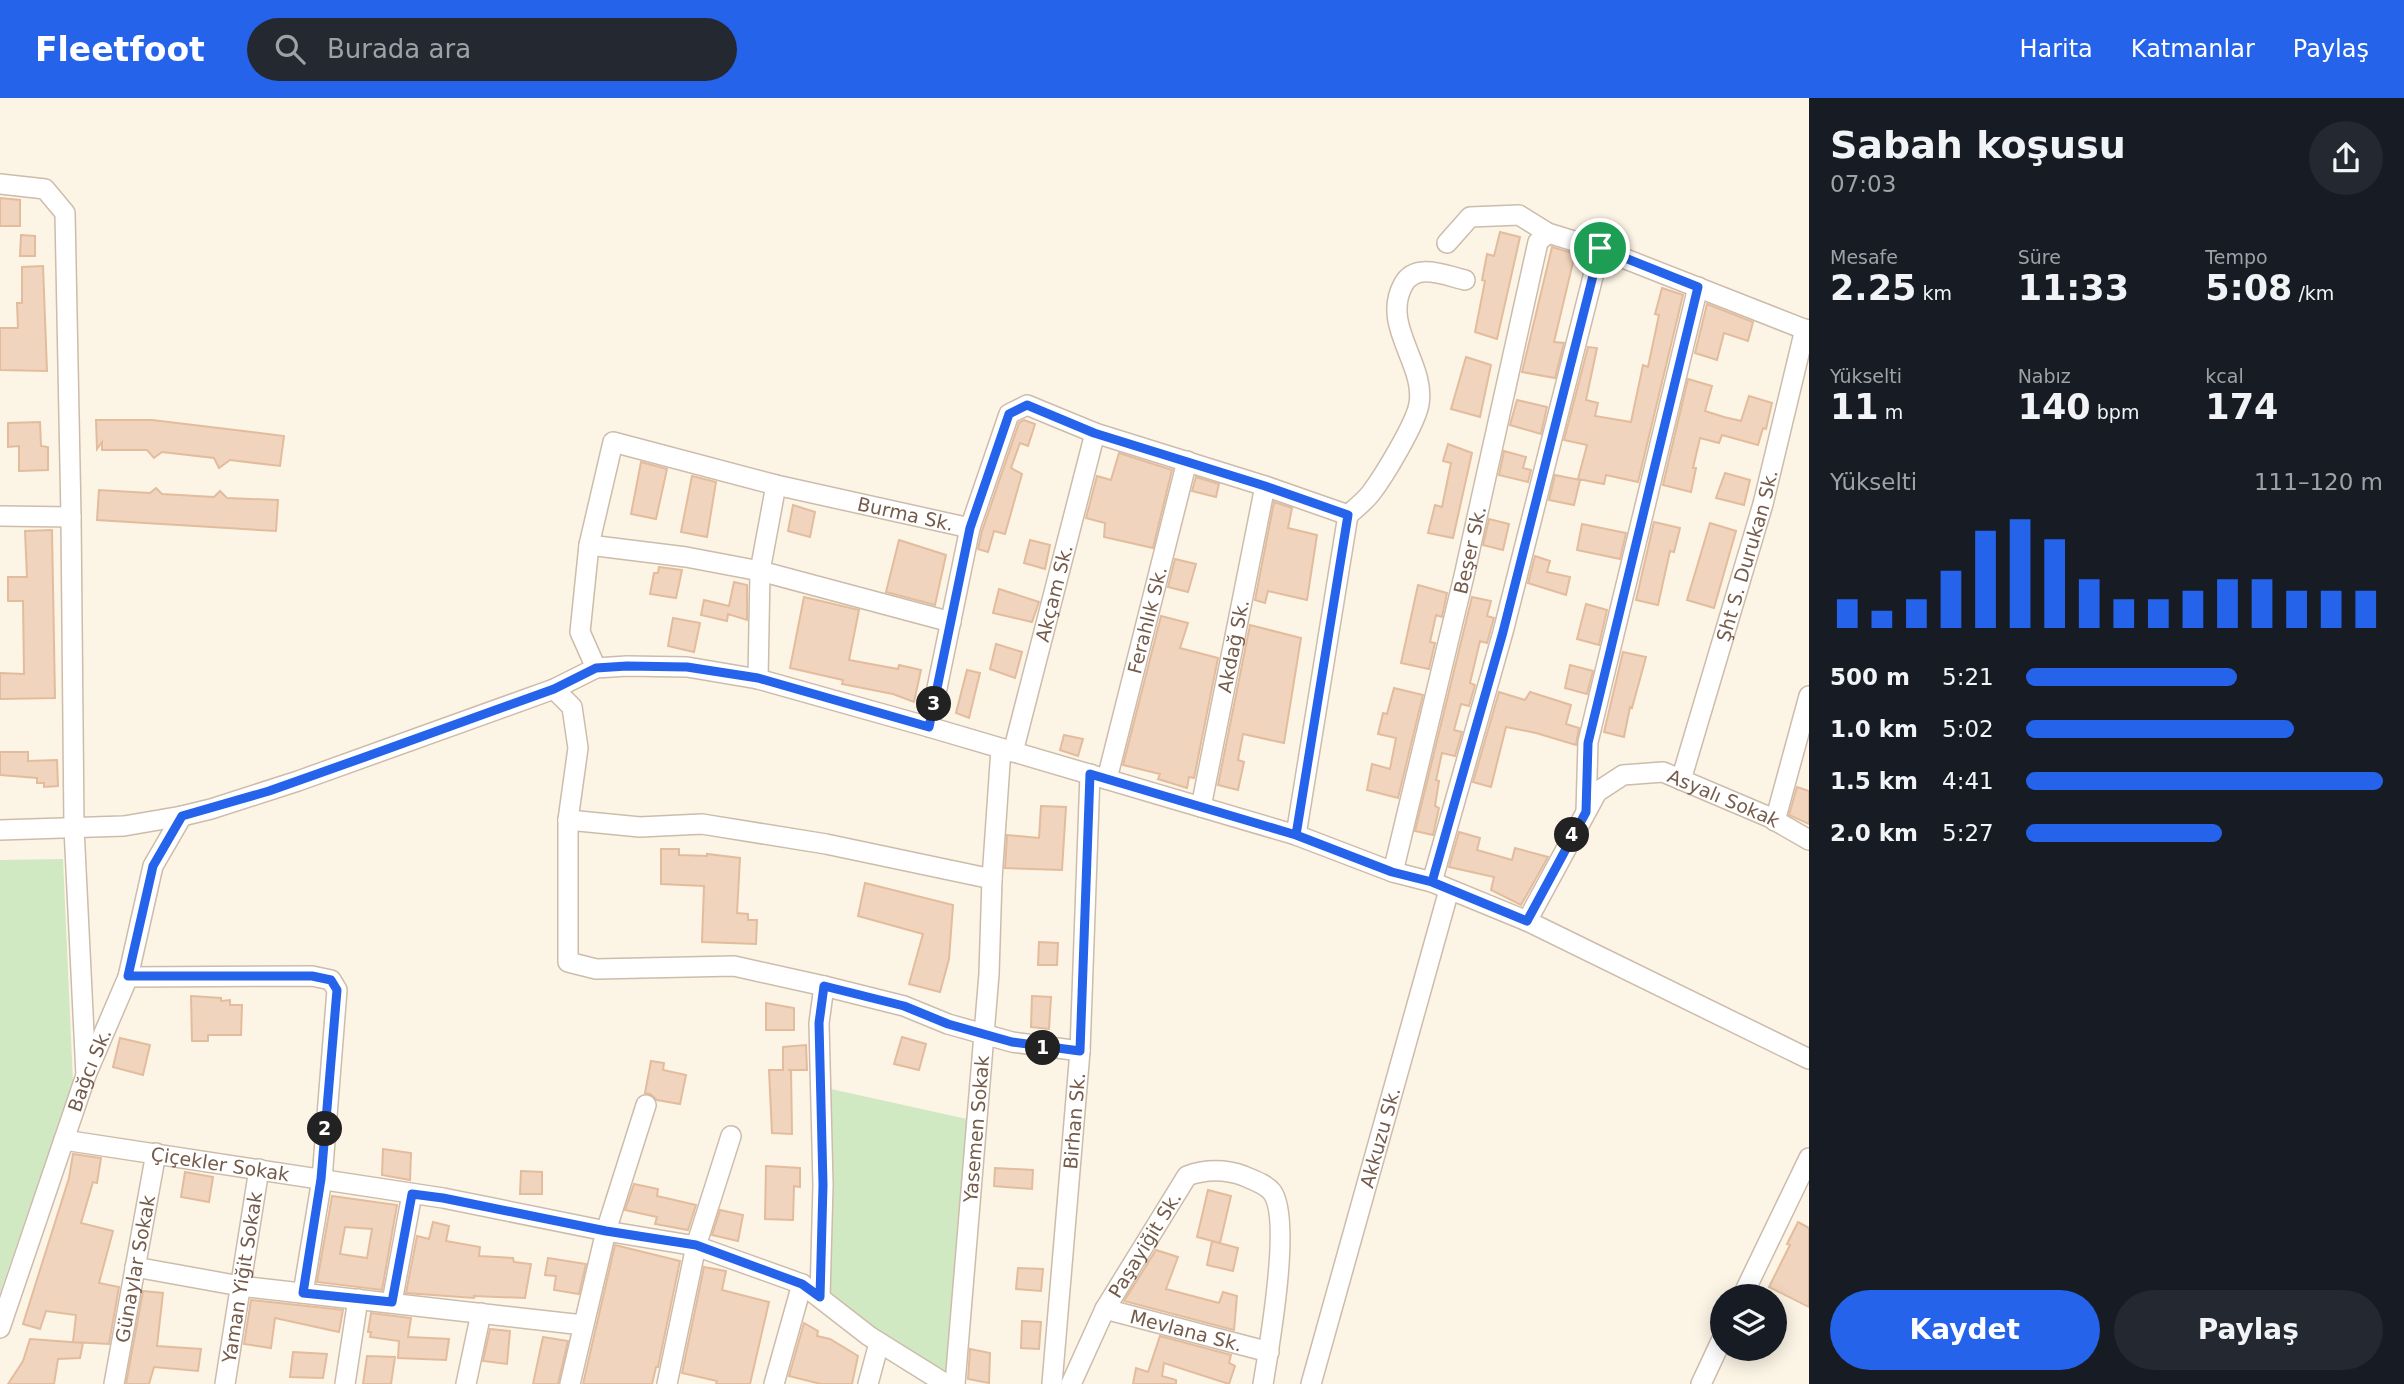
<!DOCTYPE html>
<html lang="tr">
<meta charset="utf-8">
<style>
:root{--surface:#171b24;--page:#242831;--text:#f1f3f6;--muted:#9ea1a6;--accent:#2563eb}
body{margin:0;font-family:"DejaVu Sans",sans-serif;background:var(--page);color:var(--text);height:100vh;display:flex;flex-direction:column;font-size:26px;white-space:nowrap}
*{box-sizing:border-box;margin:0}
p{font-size:23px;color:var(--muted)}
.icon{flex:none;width:38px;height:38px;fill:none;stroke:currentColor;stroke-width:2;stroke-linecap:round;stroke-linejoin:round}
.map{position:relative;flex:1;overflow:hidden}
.drawer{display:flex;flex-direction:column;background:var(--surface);width:595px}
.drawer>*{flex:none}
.tools{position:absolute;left:1710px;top:1186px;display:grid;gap:14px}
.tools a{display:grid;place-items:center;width:77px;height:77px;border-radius:50%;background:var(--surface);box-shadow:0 4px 18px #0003;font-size:35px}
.pin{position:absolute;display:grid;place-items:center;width:60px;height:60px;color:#fff;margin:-30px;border:4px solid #fff;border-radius:50%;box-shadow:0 2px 7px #0007}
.km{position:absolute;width:35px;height:35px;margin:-18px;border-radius:50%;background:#222;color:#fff;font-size:19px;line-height:35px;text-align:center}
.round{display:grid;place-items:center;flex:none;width:74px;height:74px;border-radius:37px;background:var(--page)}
.overview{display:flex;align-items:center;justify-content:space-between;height:119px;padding:0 21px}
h1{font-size:38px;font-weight:700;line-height:52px}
.metrics{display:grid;grid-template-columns:repeat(3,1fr);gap:10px;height:119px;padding:7px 21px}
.metrics div{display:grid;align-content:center}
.metrics b{font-size:35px;font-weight:700}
.metrics small{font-size:19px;font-weight:400}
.metrics p{font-size:19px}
.chart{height:196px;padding:14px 21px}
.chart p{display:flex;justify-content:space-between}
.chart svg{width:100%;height:126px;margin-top:7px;stroke:var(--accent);stroke-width:6}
.cta{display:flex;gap:14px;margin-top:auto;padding:14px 21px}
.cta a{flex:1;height:80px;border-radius:42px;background:var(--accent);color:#fff;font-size:28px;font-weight:700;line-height:80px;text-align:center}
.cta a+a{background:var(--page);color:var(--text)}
ul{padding:0 21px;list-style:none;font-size:23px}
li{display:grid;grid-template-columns:112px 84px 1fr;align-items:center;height:52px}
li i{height:18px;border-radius:9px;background:var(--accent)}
header{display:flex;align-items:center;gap:42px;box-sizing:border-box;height:98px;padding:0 35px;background:var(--accent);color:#fff}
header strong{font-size:33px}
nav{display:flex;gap:38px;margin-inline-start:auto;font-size:24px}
.search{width:490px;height:63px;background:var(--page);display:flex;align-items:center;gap:18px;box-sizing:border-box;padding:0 24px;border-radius:38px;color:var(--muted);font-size:26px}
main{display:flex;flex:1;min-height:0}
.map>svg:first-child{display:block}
.green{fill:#d1e9c3}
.building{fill:#f1d4bd;stroke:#e3bc9d;stroke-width:2;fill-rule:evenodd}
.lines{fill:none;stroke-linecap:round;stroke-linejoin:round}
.minor-casing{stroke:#cdbcab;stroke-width:22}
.minor{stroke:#fff;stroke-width:19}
.route-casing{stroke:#fff;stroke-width:14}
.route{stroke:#2563eb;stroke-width:9}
.labels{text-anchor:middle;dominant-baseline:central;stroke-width:5;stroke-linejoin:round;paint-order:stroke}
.street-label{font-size:19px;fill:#755b4a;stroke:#fff8eb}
</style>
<header>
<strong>Fleetfoot</strong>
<div class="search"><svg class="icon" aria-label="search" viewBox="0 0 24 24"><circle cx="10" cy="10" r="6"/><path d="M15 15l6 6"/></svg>Burada ara</div>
<nav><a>Harita</a><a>Katmanlar</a><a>Paylaş</a></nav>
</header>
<main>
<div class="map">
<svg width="1809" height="1286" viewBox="0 0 1809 1286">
<rect width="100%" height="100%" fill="#fcf4e5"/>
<path class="green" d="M 63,761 L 73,984 L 0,1195 L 0,762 Z
M 831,991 L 976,1023 L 955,1286 L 820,1199 Z"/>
<path class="building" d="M 0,100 L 20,102 L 20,128 L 0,128 Z
M 1500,134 L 1520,139 L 1497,241 L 1475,234 L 1485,183 L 1482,182 L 1487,156 L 1494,158 Z
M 21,137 L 35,138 L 35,158 L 20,158 Z
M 1552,149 L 1575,156 L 1554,244 L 1564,245 L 1555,280 L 1522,274 Z
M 43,168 L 47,273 L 0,272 L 0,230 L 18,230 L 17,205 L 22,205 L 22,169 Z
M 1662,190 L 1683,197 L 1638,384 L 1606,377 L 1604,386 L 1578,381 L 1587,347 L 1564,342 L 1588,249 L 1597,250 L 1586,302 L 1598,305 L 1595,318 L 1631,324 L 1643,267 L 1648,269 L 1659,217 L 1655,216 Z
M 1707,206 L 1753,224 L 1748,243 L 1724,235 L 1717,262 L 1695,255 Z
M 1466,259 L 1491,267 L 1480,319 L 1451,311 Z
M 1688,281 L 1712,288 L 1705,313 L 1724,319 L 1741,323 L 1749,298 L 1772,305 L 1766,331 L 1763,330 L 1758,347 L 1722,337 L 1719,345 L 1700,340 L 1693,370 L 1696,370 L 1691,394 L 1663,387 Z
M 1517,302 L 1547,309 L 1541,336 L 1510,327 Z
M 96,322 L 152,322 L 284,338 L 280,368 L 230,362 L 219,370 L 214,360 L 162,354 L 154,360 L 147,352 L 102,352 L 102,344 L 97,351 Z
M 1024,322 L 1035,326 L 1028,348 L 1020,345 L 1011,370 L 1022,376 L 1005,436 L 994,433 L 988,454 L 978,451 L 982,433 L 1019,325 Z
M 40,324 L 41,348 L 48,349 L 48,372 L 19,373 L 19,348 L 8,349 L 8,325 Z
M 1448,346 L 1472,355 L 1453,440 L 1428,435 L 1435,407 L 1442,409 L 1451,365 L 1443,363 Z
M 1504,353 L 1526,359 L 1523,370 L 1531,372 L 1528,384 L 1499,377 Z
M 1119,355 L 1172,372 L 1153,450 L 1104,439 L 1105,425 L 1086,420 L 1097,378 L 1111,382 Z
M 641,364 L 667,371 L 656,421 L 631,416 Z
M 1725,375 L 1750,382 L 1744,407 L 1716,400 Z
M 1555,377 L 1580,382 L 1574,407 L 1549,402 Z
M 692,378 L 716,384 L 707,439 L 681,434 Z
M 1196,379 L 1219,386 L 1216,399 L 1192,393 Z
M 156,390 L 162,396 L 214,399 L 220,393 L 227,400 L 278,402 L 276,433 L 97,422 L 99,392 L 150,395 Z
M 1274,404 L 1292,410 L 1288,430 L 1317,437 L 1307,502 L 1268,493 L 1265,505 L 1255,502 Z
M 793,407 L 815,414 L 810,439 L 788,433 Z
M 1489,421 L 1509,426 L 1503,452 L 1483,447 Z
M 1654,424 L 1680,430 L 1674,454 L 1670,453 L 1658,507 L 1636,502 Z
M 1710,425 L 1736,433 L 1714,510 L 1687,502 Z
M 1582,426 L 1626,435 L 1620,461 L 1577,452 Z
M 52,432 L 55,600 L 0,601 L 0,575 L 24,576 L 23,503 L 8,503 L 8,479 L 27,479 L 25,433 Z
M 899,442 L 946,457 L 935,507 L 886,494 Z
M 1030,442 L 1050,447 L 1045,471 L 1024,465 Z
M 1535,458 L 1550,463 L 1547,474 L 1570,479 L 1566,497 L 1528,485 Z
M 1175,461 L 1196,466 L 1188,494 L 1168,489 Z
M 659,469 L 682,472 L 676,500 L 650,496 L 654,475 L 658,475 Z
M 734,484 L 747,487 L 747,522 L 728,516 L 727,523 L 701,517 L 704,502 L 729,508 Z
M 1418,487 L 1447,495 L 1442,519 L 1436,517 L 1430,544 L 1435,545 L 1429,571 L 1401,565 Z
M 999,491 L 1039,504 L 1032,524 L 993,515 Z
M 804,499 L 859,512 L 849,562 L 898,571 L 899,567 L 921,572 L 914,604 L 893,596 L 842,586 L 843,582 L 790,570 Z
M 1472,499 L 1491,503 L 1487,518 L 1494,520 L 1487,545 L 1480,543 L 1470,585 L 1475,587 L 1469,608 L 1461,606 L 1454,632 L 1462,634 L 1455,658 L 1442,655 L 1436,682 L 1439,683 L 1435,708 L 1439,710 L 1433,737 L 1415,733 Z
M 1586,506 L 1607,512 L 1599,547 L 1577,541 Z
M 1161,518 L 1188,525 L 1180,550 L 1218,560 L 1194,680 L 1189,679 L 1187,690 L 1158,681 L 1160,676 L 1123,667 Z
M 673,520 L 700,525 L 694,554 L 668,548 Z
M 1250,527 L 1301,540 L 1284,645 L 1243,636 L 1238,662 L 1244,664 L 1238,692 L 1218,687 Z
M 996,546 L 1022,554 L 1015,580 L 990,571 Z
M 1623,554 L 1646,559 L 1632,610 L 1630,609 L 1624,639 L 1604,634 Z
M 1570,567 L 1593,573 L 1587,596 L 1565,590 Z
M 967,572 L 980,575 L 969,620 L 956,615 Z
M 1394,590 L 1423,597 L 1398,700 L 1367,692 L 1372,666 L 1390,671 L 1396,640 L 1378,636 L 1383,615 L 1387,616 Z
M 1499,594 L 1525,602 L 1530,594 L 1571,607 L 1566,626 L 1579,630 L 1576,647 L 1536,635 L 1506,629 L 1491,689 L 1473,684 Z
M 1064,637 L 1083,641 L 1078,658 L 1060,652 Z
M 0,654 L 28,654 L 28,663 L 57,662 L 58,688 L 44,689 L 44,685 L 37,685 L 37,680 L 0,677 Z
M 1797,689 L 1809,693 L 1809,726 L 1789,717 Z
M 1041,708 L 1066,709 L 1062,772 L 1005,770 L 1007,737 L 1039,740 Z
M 1459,734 L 1480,740 L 1477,752 L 1512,762 L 1515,750 L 1548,759 L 1521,807 L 1491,792 L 1494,779 L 1449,769 Z
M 661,751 L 679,751 L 679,757 L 707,758 L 707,756 L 740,760 L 737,815 L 748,816 L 748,822 L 757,822 L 756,846 L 702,844 L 704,788 L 661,786 Z
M 865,785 L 953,807 L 949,861 L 940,894 L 909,886 L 923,836 L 858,818 Z
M 1039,844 L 1058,845 L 1057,867 L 1038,867 Z
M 191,898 L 221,900 L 221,903 L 230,902 L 230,907 L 242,907 L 241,937 L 208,937 L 208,943 L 192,943 Z
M 1032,898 L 1051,899 L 1049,931 L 1031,929 Z
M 766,905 L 794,910 L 794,932 L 766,932 Z
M 902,939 L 926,946 L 919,972 L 894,966 Z
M 120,940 L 150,947 L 143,977 L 113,969 Z
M 806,947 L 807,972 L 788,972 L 791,972 L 792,1036 L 772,1035 L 769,972 L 783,972 L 783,949 Z
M 651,963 L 664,965 L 663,972 L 686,977 L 680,1006 L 657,1002 L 650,996 L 645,995 Z
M 383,1051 L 411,1055 L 410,1082 L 382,1077 Z
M 73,1056 L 101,1060 L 97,1085 L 93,1084 L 81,1125 L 113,1133 L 99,1185 L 119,1189 L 109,1246 L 73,1244 L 76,1217 L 46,1213 L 40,1231 L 23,1226 L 69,1080 Z
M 766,1068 L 800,1070 L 800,1089 L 794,1088 L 793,1122 L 765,1121 Z
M 995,1070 L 1033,1072 L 1032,1091 L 994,1088 Z
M 521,1073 L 542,1074 L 542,1096 L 520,1096 Z
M 185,1074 L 213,1079 L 209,1104 L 181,1099 Z
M 634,1086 L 658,1091 L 657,1098 L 696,1107 L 688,1132 L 655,1126 L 657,1119 L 625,1112 Z
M 1208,1092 L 1231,1098 L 1220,1145 L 1197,1139 Z
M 332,1098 L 397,1107 L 382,1192 L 317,1184 ZM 345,1129 L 372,1131 L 367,1160 L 340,1156 Z
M 720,1112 L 743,1117 L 738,1143 L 712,1137 Z
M 433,1124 L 449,1128 L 446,1143 L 480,1149 L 479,1158 L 513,1160 L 514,1164 L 531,1166 L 525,1200 L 474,1198 L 474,1200 L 406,1195 L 417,1138 L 429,1141 Z
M 1798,1124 L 1809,1130 L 1809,1209 L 1769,1189 L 1790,1147 L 1787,1146 Z
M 1212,1143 L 1238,1150 L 1233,1173 L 1207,1167 Z
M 615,1147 L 680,1163 L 658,1269 L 656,1269 L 652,1286 L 583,1286 Z
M 1156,1152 L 1178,1159 L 1166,1191 L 1219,1205 L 1223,1194 L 1237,1198 L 1234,1232 L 1124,1203 Z
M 548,1160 L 586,1166 L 579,1196 L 554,1192 L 556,1178 L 545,1177 Z
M 704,1169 L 726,1173 L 722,1192 L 769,1204 L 750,1286 L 716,1286 L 717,1283 L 682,1275 Z
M 1018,1170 L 1043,1171 L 1041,1193 L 1016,1191 Z
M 143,1193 L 163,1195 L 157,1248 L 201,1251 L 198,1273 L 154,1269 L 149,1286 L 126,1286 Z
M 251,1202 L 343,1212 L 339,1234 L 275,1220 L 271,1250 L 244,1246 Z
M 371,1215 L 411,1220 L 408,1239 L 449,1241 L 446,1262 L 398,1260 L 399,1243 L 370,1239 L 371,1234 L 368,1234 Z
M 1022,1223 L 1041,1224 L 1039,1251 L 1021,1250 Z
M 804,1225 L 818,1233 L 817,1238 L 830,1241 L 858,1258 L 852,1286 L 821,1286 L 789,1278 Z
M 490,1231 L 510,1233 L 507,1266 L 483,1263 Z
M 1160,1238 L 1231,1257 L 1229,1265 L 1235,1268 L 1229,1286 L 1164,1265 L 1162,1278 L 1176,1282 L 1176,1286 L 1133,1286 L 1136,1270 L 1148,1274 Z
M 543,1239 L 568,1243 L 558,1286 L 533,1286 Z
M 30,1241 L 83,1245 L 80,1260 L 58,1261 L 54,1286 L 8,1286 L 23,1263 Z
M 970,1251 L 990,1255 L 989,1285 L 968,1281 Z
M 293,1254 L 327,1256 L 323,1280 L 290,1279 Z
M 367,1258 L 395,1259 L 391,1286 L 363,1286 Z"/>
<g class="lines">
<defs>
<g id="minor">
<path d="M 0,86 L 45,91 L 65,115 L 71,419 L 74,730 L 86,977"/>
<path d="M 1447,145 L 1470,119 L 1519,117 L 1548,135 L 1600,151 L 1809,233"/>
<path d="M 1348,417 C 1356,410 1365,403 1371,395 C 1384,378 1416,325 1419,306 C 1426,266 1381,228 1403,187 C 1415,164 1444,177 1465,182"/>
<path d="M 0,418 L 71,419"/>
<path d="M 589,447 L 686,459 L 760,473 L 951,524"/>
<path id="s1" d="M 596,570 L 580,534 L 589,447 L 613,344 L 776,387 L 970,430 L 1009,316 L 1027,307 L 1095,335 L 1265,388 L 1348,417 L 1296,737"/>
<path d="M 758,581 L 760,473 L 776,387"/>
<path d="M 554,591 L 572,609 L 578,650 L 568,722 L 568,864 L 596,871 L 734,868 L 824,888"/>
<path d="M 929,629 L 970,430"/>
<path id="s2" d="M 1013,654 L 1095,335"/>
<path id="s3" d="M 1107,681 L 1187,363"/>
<path id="s4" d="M 1681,682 L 1763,406 L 1805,231"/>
<path id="s5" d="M 1201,709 L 1265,388"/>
<path d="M 1586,714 L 1588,644 L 1698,189"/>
<path d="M 568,722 L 640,729 L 702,726 L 826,746 L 992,781"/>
<path d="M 1775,723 L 1809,598"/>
<path d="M 0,732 L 124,728 L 182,718 L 211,711 L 298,683 L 554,591 L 596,570 L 627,568 L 687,569 L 758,581 L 929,629 L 1296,737 L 1393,774 L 1432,784 L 1527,823 L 1809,961"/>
<path id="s6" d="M 1393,774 L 1464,478 L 1538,144 L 1548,135"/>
<path d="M 1432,784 L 1503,534 L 1600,151"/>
<path id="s7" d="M 1527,823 L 1597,694 L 1623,677 L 1663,674 L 1769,719 L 1809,742"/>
<path d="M 128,879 L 312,878 L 331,882 L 337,892 L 322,1081 L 303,1195"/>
<path id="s8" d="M 64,1042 L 443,1100 L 606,1133 L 696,1148 L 802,1186 L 869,1238 L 946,1286"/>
<path d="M 135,1169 L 240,1188 L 583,1227"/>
<path d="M 820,1199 L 823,1087 L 819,925 L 824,888 L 904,908 L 948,926 L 1012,944 L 1080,953"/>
<path d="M 1742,1199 L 1809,1060"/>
<path d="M 392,1204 L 412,1096"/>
<path id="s9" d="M 1105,1211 L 1269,1254"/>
<path id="s10" d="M 0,1230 L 86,977 L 128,879 L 153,768 L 182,718"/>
<path id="s11" d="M 114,1286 L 156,1055"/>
<path id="s12" d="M 225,1286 L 259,1071"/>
<path d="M 345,1286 L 358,1201"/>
<path d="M 466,1286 L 481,1215"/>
<path d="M 570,1286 L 606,1133 L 646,1007"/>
<path d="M 667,1286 L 696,1148 L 731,1038"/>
<path d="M 774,1286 L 802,1186"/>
<path d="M 868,1286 L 879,1245"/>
<path id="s13" d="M 955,1286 L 989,876 L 992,781 L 1001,651"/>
<path id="s14" d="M 1052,1286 L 1080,953 L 1090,676"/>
<path id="s15" d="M 1071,1286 L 1105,1211 L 1187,1078 C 1205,1071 1226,1071 1244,1078 C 1253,1082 1266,1086 1272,1094 C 1292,1121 1269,1250 1263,1286"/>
<path id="s16" d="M 1311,1286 L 1449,792"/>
<path d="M 1701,1286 L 1722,1241"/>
</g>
</defs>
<use href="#minor" class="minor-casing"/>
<use href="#minor" class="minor"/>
</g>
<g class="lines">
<defs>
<path id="route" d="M 1600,150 L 1503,534 L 1432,784 L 1392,774 L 1296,737 L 1090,676 L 1080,953 L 1012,944 L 948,926 L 904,908 L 824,888 L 819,925 L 823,1087 L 820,1199 L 802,1186 L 696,1147 L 606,1133 L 443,1100 L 412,1096 L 392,1204 L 303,1195 L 321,1081 L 337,892 L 331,882 L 312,878 L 128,878 L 153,768 L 182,718 L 269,693 L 365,659 L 554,591 L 596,570 L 627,568 L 687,569 L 758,580 L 929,629 L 970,430 L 1009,316 L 1027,307 L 1094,335 L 1265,388 L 1348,417 L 1296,737 L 1392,774 L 1432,784 L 1527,823 L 1586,714 L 1588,645 L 1698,189 L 1600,150"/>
</defs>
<use href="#route" class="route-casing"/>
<use href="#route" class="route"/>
</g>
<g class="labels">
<g class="street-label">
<text stroke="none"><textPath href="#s1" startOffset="534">Burma Sk.</textPath></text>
<text stroke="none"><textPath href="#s6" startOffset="331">Beşer Sk.</textPath></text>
<text stroke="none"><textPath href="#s4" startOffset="234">Şht S. Durukan Sk.</textPath></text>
<text stroke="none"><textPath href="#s2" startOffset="164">Akçam Sk.</textPath></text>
<text stroke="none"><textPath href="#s3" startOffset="164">Ferahlık Sk.</textPath></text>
<text stroke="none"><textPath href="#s5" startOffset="164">Akdağ Sk.</textPath></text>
<text stroke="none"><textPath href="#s7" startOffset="284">Asyalı Sokak</textPath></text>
<text stroke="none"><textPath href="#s10" startOffset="273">Bağcı Sk.</textPath></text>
<text stroke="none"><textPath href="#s14" startOffset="264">Birhan Sk.</textPath></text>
<text stroke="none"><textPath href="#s13" startOffset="256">Yasemen Sokak</textPath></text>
<text stroke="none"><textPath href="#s16" startOffset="256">Akkuzu Sk.</textPath></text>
<text stroke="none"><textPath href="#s8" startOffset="158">Çiçekler Sokak</textPath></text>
<text stroke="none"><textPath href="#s15" startOffset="158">Paşayiğit Sk.</textPath></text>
<text stroke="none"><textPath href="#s11" startOffset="117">Günaylar Sokak</textPath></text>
<text stroke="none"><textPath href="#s12" startOffset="108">Yaman Yiğit Sokak</textPath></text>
<text stroke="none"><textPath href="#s9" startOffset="84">Mevlana Sk.</textPath></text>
</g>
</g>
</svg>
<div class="tools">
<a><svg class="icon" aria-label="layers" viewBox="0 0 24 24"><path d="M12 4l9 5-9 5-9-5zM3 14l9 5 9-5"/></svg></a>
</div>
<div class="pin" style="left:1600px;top:150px;background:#1e9e55"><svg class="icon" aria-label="arrive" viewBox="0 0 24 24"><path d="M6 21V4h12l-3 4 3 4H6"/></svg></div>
<b class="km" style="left:1043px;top:950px">1</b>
<b class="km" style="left:325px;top:1031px">2</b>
<b class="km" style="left:934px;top:606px">3</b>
<b class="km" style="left:1572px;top:737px">4</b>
</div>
<section class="drawer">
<div class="overview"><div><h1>Sabah koşusu</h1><p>07:03</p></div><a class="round"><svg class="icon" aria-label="share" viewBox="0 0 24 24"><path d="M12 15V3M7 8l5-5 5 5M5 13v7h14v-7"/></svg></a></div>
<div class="metrics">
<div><p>Mesafe</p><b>2.25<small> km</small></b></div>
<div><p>Süre</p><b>11:33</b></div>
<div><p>Tempo</p><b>5:08<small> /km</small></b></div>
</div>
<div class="metrics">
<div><p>Yükselti</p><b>11<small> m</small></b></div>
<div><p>Nabız</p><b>140<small> bpm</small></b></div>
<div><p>kcal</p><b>174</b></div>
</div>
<div class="chart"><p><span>Yükselti</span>111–120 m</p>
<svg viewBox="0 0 160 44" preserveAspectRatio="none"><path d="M5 44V34M15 44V38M25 44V34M35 44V24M45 44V10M55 44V6M65 44V13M75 44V27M85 44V34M95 44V34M105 44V31M115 44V27M125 44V27M135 44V31M145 44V31M155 44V31"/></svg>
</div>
<ul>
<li><b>500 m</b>5:21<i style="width:59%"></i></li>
<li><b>1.0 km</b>5:02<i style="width:75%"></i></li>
<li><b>1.5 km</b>4:41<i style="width:100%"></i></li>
<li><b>2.0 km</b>5:27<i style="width:55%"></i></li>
</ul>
<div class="cta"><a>Kaydet</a><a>Paylaş</a></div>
</section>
</main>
